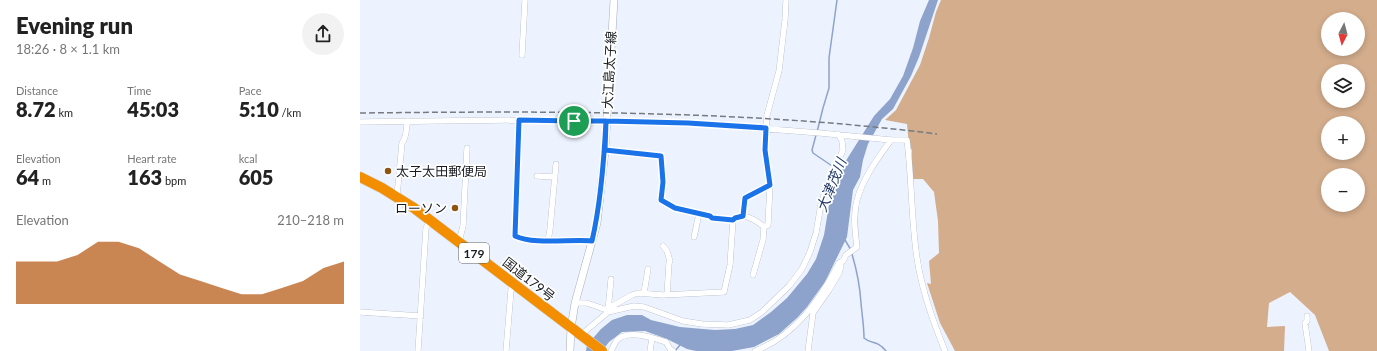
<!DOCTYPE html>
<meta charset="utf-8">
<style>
:root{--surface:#fff;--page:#f2f2f2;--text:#222;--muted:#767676;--accent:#b45309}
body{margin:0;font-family:Lato,"Noto Sans JP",sans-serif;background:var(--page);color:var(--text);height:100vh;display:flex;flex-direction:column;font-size:15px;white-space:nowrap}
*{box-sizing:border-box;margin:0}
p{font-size:13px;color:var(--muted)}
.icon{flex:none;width:22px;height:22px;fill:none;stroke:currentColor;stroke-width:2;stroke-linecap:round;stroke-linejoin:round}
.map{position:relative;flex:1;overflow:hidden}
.details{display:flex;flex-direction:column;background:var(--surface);width:360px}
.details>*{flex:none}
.needle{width:26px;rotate:186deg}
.buttons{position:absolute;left:961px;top:12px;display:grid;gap:8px}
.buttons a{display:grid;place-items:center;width:44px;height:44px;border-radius:50%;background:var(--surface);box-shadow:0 2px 6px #0003;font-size:20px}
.pin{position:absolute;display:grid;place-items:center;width:34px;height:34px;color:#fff;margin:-17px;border:2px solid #fff;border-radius:50%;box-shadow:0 1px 4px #0007}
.round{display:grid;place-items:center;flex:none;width:42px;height:42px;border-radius:21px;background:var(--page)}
.head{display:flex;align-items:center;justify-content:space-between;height:68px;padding:0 16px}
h1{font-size:22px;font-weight:800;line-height:30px}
.stats{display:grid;grid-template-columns:repeat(3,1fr);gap:6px;height:68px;padding:4px 16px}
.stats div{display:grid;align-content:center}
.stats b{font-size:20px;font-weight:800}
.stats small{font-size:11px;font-weight:400}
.stats p{font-size:11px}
.chart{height:112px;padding:8px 16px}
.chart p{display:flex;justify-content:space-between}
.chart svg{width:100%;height:72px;margin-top:4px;fill:var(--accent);opacity:.7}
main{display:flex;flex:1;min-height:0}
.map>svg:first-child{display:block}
.forest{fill:#d3ad8c;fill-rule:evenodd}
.water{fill:#8ea3cb}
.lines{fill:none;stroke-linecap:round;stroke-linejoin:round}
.stream{stroke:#8ea3cb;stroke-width:1.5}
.street-casing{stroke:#a5acba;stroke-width:6}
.secondary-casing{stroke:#a5acba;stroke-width:8}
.highway-casing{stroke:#d1d2d3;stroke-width:11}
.street{stroke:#fff;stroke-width:5.5}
.secondary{stroke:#fff;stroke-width:7}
.highway{stroke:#f38e00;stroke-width:10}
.rail{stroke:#767b82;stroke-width:1.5;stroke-dasharray:6 3;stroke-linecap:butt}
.route-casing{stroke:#fff;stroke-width:8}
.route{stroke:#1a73e8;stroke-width:5}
.poi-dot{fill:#8e5411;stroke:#fff;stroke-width:1.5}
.labels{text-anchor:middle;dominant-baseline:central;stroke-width:3.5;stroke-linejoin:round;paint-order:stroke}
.shield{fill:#fff;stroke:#5e6064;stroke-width:1}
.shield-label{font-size:12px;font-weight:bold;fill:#191c21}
.street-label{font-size:13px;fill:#191c21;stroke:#fff}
.poi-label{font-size:13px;fill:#191c21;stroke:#fff;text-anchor:start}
.water-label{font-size:14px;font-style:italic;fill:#20396b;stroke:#fff}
</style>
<main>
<section class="details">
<div class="head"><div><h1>Evening run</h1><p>18:26 · 8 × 1.1 km</p></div><a class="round"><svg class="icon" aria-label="share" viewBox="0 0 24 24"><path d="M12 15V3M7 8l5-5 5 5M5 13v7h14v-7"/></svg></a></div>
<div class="stats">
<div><p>Distance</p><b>8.72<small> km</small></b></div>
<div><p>Time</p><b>45:03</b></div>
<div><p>Pace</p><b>5:10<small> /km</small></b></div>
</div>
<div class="stats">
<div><p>Elevation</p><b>64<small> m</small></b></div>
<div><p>Heart rate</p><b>163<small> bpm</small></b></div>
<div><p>kcal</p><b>605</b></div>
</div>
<div class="chart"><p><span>Elevation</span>210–218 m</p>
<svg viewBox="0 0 160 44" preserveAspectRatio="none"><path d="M0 44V18L10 18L20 18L30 14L40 6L50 6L60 10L70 18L80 26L90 30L100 34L110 38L120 38L130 34L140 30L150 22L160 18V44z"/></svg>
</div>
</section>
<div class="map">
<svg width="1017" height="351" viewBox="0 0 1017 351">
<rect width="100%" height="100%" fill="#edf3fe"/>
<path class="forest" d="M 581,0 L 1017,0 L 1017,351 L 969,351 L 955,315 L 930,292 L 909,303 L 907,327 L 925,326 L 924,351 L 595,351 L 580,323 L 567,283 L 571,284 L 569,261 L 579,253 L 578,221 L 574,192 L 563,179 L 552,179 L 552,150 L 549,146 L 547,124 L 525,120 L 536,110 L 560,65 L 569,38 L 576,12 ZM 968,19 L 998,19 L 998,49 L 968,49 ZM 968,71 L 998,71 L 998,101 L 968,101 ZM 968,123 L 998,123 L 998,153 L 968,153 ZM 968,175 L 998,175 L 998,205 L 968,205 Z"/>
<path class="water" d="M 569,0 L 578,0 L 559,57 L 551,76 L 533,109 L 522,119 L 508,144 L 503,160 L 500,177 L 493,190 L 487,237 L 465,282 L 447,307 L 437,318 L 419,334 L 394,347 L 372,351 L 336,351 L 327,349 L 307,339 L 285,331 L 262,332 L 249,342 L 242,351 L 226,351 L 227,345 L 241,329 L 252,320 L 267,315 L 282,315 L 291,320 L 320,327 L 355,330 L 375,329 L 393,325 L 411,312 L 427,298 L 447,274 L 456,259 L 464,235 L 470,199 L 482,167 L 514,116 L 530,99 L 543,76 L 553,48 L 560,21 Z"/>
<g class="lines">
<path class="stream" d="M 457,132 L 463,108 L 469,88 L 469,58 L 477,0
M 456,135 L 452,150 L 453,153 L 481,172
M 485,240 L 491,250
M 492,254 C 497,271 500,286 501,303 C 502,315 504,326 504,338 C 512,345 516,339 526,351
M 315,351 L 320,345"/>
<defs>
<path id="street" d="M 162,55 L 165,0
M 159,120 L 155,236 C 174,245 210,239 232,241
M 0,122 L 159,120 L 328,123 L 460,133 L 531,140 L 547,140 C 552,179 551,219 557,258 C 562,291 573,321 585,351
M 245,150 L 301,156 L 303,182 L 301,199 L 315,208 L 339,214 L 334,237
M 177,176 L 195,177
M 37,196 L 42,143 C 48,135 45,129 48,121
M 339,214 L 350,216 L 352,218 L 373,220 C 382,211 396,220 404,227
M 383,216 L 385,198 L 410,185
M 188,241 L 190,229 L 196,164
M 99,242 L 103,226 L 107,148
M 303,246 L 307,251 L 310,261 L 309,263 L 307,295
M 393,275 L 403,240 L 404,227 L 408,225 L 410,185 L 405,150 L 407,115 L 419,71 L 425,20 L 426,0
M 284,293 L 288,269
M 215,303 L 227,303 L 244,309 L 247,309 L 272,295 L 278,293 L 303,295 L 364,292 L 370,265 L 373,220
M 248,311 L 251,279
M 0,312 L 61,316
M 947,316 L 947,321 L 945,323 L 949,351
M 221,335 L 248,312 L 274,306 L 284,307 L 323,321 L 342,324 L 368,325 L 390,320 L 402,312 L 429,286 L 442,269 L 450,252 L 456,233 L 461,204 L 468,183 L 483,150 L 482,141 L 478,134
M 58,351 L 66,228 L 70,220
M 146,351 L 151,290 L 154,284
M 251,351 C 253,347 255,343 257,340 C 269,329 293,338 306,342 L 310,349 L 313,351
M 290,351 L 292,338
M 395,351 C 435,336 460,300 479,263 L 483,261 L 486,255 L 497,247 C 495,232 493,215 497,200 C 503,178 518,158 531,140
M 448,351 L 453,313 L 469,290 L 479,273 L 481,266"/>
<path id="secondary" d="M 210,351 L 211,328 L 215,303 L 237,223 L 245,150 L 254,0"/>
<path id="highway" d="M 0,177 L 22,188 L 54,208 L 242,351"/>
</defs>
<use href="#street" class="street-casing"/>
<use href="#secondary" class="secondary-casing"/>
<use href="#highway" class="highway-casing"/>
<use href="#street" class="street"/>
<use href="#secondary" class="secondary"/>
<use href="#highway" class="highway"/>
<path class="rail" d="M 0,113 C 192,111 386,110 577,134"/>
</g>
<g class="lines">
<defs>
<path id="route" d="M 214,121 L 159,120 L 155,236 C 174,245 210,239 232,241 C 241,202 244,161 246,121 L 328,123 L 406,128 L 405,150 L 410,185 L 385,198 L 383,216 L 375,218 L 373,220 L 352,218 L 350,216 L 315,208 L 301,200 L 303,182 L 301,156 L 245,150 L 246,121 L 214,121"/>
</defs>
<use href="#route" class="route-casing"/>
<use href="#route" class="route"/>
</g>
<g class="poi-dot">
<circle cx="28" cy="171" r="4"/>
<circle cx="95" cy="208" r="4"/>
</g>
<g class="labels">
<rect class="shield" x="99" y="243" width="30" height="20" rx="3"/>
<g class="shield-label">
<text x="114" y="253">179</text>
</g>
<g class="street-label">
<text transform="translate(249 70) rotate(-87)">大江島太子線</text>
<text transform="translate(169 279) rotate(38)">国道179号</text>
</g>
<g class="poi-label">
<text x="36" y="171">太子太田郵便局</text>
<text x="87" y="208" text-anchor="end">ローソン</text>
</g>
<g class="water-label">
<text transform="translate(471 185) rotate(-68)">大津茂川</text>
</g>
</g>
</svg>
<div class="buttons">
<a><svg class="needle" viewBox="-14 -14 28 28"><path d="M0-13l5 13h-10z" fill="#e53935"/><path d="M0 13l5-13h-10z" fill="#767676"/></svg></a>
<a><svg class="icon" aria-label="layers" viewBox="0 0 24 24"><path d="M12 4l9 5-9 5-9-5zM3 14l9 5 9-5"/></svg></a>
<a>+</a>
<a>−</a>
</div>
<div class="pin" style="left:214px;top:121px;background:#1e9e55"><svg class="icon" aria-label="arrive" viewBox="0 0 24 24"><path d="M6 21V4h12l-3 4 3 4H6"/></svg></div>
</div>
</main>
